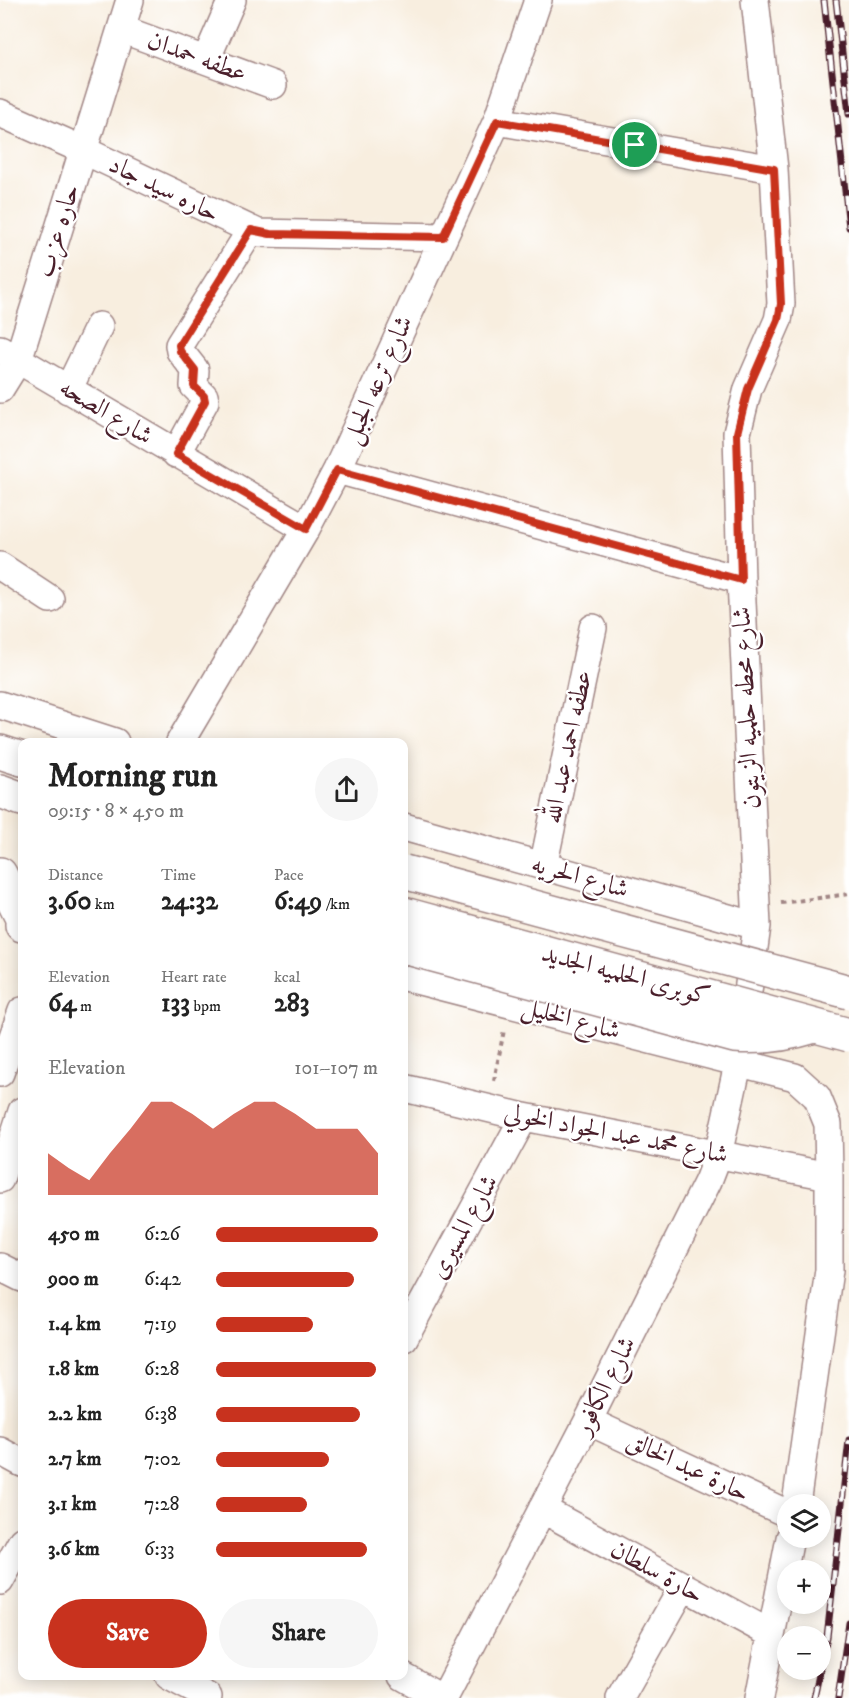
<!DOCTYPE html>
<meta charset="utf-8">
<style>
:root{--surface:#fff;--page:#f6f6f6;--text:#222;--muted:#767676;--accent:#c8321e}
body{margin:0;font-family:"IM FELL DW Pica",Amiri,serif;background:var(--page);color:var(--text);height:100vh;display:flex;flex-direction:column;font-size:22px;white-space:nowrap}
*{box-sizing:border-box;margin:0}
p{font-size:20px;color:var(--muted)}
.icon{flex:none;width:33px;height:33px;fill:none;stroke:currentColor;stroke-width:2;stroke-linecap:round;stroke-linejoin:round}
.map{position:relative;flex:1;overflow:hidden}
.panel{position:absolute;left:18px;top:738px;width:390px;height:942px;display:flex;flex-direction:column;background:var(--surface);border-radius:12px;box-shadow:0 3px 15px #0003}
.panel>*{flex:none}
.fabs{position:absolute;left:777px;top:1494px;display:grid;gap:12px}
.fabs a{display:grid;place-items:center;width:54px;height:54px;border-radius:50%;background:var(--surface);box-shadow:0 3px 15px #0003;font-size:30px}
.pin{position:absolute;display:grid;place-items:center;width:51px;height:51px;color:#fff;margin:-26px;border:3px solid #fff;border-radius:50%;box-shadow:0 2px 6px #0007}
.round{display:grid;place-items:center;flex:none;width:63px;height:63px;border-radius:32px;background:var(--page)}
.summary{display:flex;align-items:center;justify-content:space-between;height:102px;padding:0 30px}
h1{font-size:33px;font-weight:700;line-height:45px}
.metrics{display:grid;grid-template-columns:repeat(3,1fr);gap:9px;height:102px;padding:6px 30px}
.metrics div{display:grid;align-content:center}
.metrics b{font-size:26px;font-weight:700}
.metrics small{font-size:16px;font-weight:400}
.metrics p{font-size:16px}
.chart{height:168px;padding:12px 30px}
.chart p{display:flex;justify-content:space-between}
.chart svg{width:100%;height:108px;margin-top:6px;fill:var(--accent);opacity:.7}
.cta{display:flex;gap:12px;margin-top:auto;padding:12px 30px}
.cta a{flex:1;height:69px;border-radius:36px;background:var(--accent);color:#fff;font-size:24px;font-weight:700;line-height:69px;text-align:center}
.cta a+a{background:var(--page);color:var(--text)}
ul{padding:0 30px;list-style:none;font-size:20px}
li{display:grid;grid-template-columns:96px 72px 1fr;align-items:center;height:45px}
li i{height:15px;border-radius:8px;background:var(--accent)}
.map>svg:first-child{display:block}
.lines{fill:none;stroke-linecap:round;stroke-linejoin:round}
.minor-casing{stroke:#a18685;stroke-width:30}
.major-casing{stroke:#a18685;stroke-width:36}
.path{stroke:#a18685;stroke-width:4;stroke-dasharray:4.5 4.5;stroke-linecap:butt}
.minor{stroke:#fff;stroke-width:27}
.major{stroke:#fff;stroke-width:33}
.rail-casing{stroke:#4a1f2b;stroke-width:7}
.rail{stroke:#fff;stroke-width:4.5;stroke-dasharray:14;stroke-linecap:butt}
.major-bridge-casing{stroke:#a18685;stroke-width:36;stroke-linecap:butt}
.major-bridge{stroke:#fff;stroke-width:33}
.route-casing{stroke:#fff;stroke-width:12}
.route{stroke:#c8321e;stroke-width:8}
.labels{text-anchor:middle;dominant-baseline:central;stroke-width:4.5;stroke-linejoin:round;paint-order:stroke}
.street-label{font-size:26px;fill:#4a1f2b;stroke:#fff}
</style>
<div class="map">
<svg width="849" height="1698" viewBox="0 0 849 1698">
<rect width="100%" height="100%" fill="#fff"/>
<filter id="ink" filterUnits="userSpaceOnUse"><feTurbulence type="fractalNoise" baseFrequency=".0167" numOctaves="2"/><feDisplacementMap in="SourceGraphic" scale="12" xChannelSelector="R" yChannelSelector="G"/><feConvolveMatrix kernelMatrix="1 2 1 2 8 2 1 2 1" color-interpolation-filters="sRGB"/></filter>
<filter id="wash" filterUnits="userSpaceOnUse"><feTurbulence type="fractalNoise" baseFrequency=".008" numOctaves="4" result="noise"/><feDisplacementMap in="SourceGraphic" scale="24" xChannelSelector="R" yChannelSelector="G"/><feGaussianBlur stdDeviation="1.35" result="paint"/><feColorMatrix in="noise" values="0 0 0 0 0 0 0 0 0 0 0 0 0 0 0 0 0 1.4 0 .05"/><feComposite in="paint" operator="in"/></filter>
<g filter="url(#wash)">
<rect width="100%" height="100%" fill="#f8eedf"/>
</g>
<g filter="url(#ink)">
<g class="lines">
<defs>
<path id="minor" d="M 121,29 L 273,85
M 206,60 L 232,0
M 0,113 L 83,150 L 258,233 L 443,237
M 497,121 L 774,169
M 0,349 L 306,529
M 0,389 L 18,360 L 130,0
M 68,390 L 99,326
M 176,454 L 205,401 L 204,396 L 194,386 L 195,370 L 180,351 L 179,345 L 251,230
M 337,470 L 741,580
M 0,566 L 50,599
M 0,705 L 115,742
M 180,742 L 306,529 L 337,470 L 497,121 L 538,0
M 404,827 L 757,926
M 543,867 L 593,628
M 404,977 L 795,1077 L 817,1097 L 828,1124 L 829,1176 L 829,1270 L 796,1504
M 0,1073 L 22,1011
M 404,1088 L 524,1117 L 829,1176
M 0,1179 L 22,1111
M 0,1267 L 22,1278
M 404,1338 L 524,1117
M 588,1421 L 788,1514
M 0,1451 L 22,1463
M 542,1509 L 771,1634
M 0,1581 L 22,1541
M 169,1676 L 208,1697
M 402,1676 L 441,1698
M 444,1698 L 588,1421 L 708,1181 L 718,1155 L 738,1064 L 757,926 L 741,580 L 737,433 L 748,389 L 778,320 L 781,304 L 774,169 L 755,0
M 620,1698 L 683,1587
M 759,1698 L 790,1538"/>
<path id="major" d="M 0,752 L 22,759
M 0,791 L 22,799
M 0,874 L 22,918 L 22,925"/>
</defs>
<use href="#minor" class="minor-casing"/>
<use href="#major" class="major-casing"/>
<path class="path" d="M 781,903 L 849,894
M 494,1081 L 504,1030"/>
<use href="#minor" class="minor"/>
<use href="#major" class="major"/>
<defs>
<path id="rail" d="M 824,0 L 849,227
M 836,0 L 849,114
M 820,1667 L 827,1637 L 849,1440
M 814,1698 L 820,1670
M 838,1698 L 849,1623"/>
</defs>
<use href="#rail" class="rail-casing"/>
<use href="#rail" class="rail"/>
<defs>
<path id="major-bridge" d="M 404,872 L 849,992
M 404,914 L 849,1035
M 404,947 L 735,1036 C 762,1038 785,1035 811,1027"/>
</defs>
<use href="#major-bridge" class="major-bridge-casing"/>
<use href="#major-bridge" class="major-bridge"/>
</g>
</g>
<g class="lines" filter="url(#ink)">
<defs>
<path id="route" d="M 497,121 L 774,169 L 781,304 L 778,320 L 748,389 L 737,433 L 741,580 L 337,470 L 306,529 L 176,454 L 205,401 L 204,396 L 194,386 L 195,370 L 180,351 L 179,345 L 251,230 L 270,234 L 443,237 Z"/>
</defs>
<use href="#route" class="route-casing"/>
<use href="#route" class="route"/>
</g>
<g class="labels">
<g class="street-label">
<text transform="translate(197 57) rotate(20)">عطفه حمدان</text>
<text transform="translate(164 189) rotate(26)">حاره سيد جاد</text>
<text transform="translate(58 231) rotate(-73)">حاره عزب</text>
<text transform="translate(378 380) rotate(-66)">شارع ترعه الجبل</text>
<text transform="translate(106 412) rotate(31)">شارع الصحه</text>
<text transform="translate(747 708) rotate(-93)">شارع محطه حلميه الزيتون</text>
<text transform="translate(568 747) rotate(-78)">عطفه احمد عبد الله</text>
<text transform="translate(580 877) rotate(16)">شارع الحريه</text>
<text transform="translate(626 975) rotate(15)">كوبرى الحلميه الجديد</text>
<text transform="translate(571 1019) rotate(15)">شارع الخليل</text>
<text transform="translate(616 1134) rotate(11)">شارع محمد عبد الجواد الخولي</text>
<text transform="translate(464 1227) rotate(-61)">شارع المسيرى</text>
<text transform="translate(605 1386) rotate(-63)">شارع الكافور</text>
<text transform="translate(688 1467) rotate(25)">حارة عبد الخالق</text>
<text transform="translate(657 1572) rotate(29)">حارة سلطان</text>
</g>
</g>
</svg>
<div class="fabs">
<a><svg class="icon" aria-label="layers" viewBox="0 0 24 24"><path d="M12 4l9 5-9 5-9-5zM3 14l9 5 9-5"/></svg></a>
<a>+</a>
<a>−</a>
</div>
<div class="pin" style="left:635px;top:145px;background:#1e9e55"><svg class="icon" aria-label="arrive" viewBox="0 0 24 24"><path d="M6 21V4h12l-3 4 3 4H6"/></svg></div>
<section class="panel">
<div class="summary"><div><h1>Morning run</h1><p>09:15 · 8 × 450 m</p></div><a class="round"><svg class="icon" aria-label="share" viewBox="0 0 24 24"><path d="M12 15V3M7 8l5-5 5 5M5 13v7h14v-7"/></svg></a></div>
<div class="metrics">
<div><p>Distance</p><b>3.60<small> km</small></b></div>
<div><p>Time</p><b>24:32</b></div>
<div><p>Pace</p><b>6:49<small> /km</small></b></div>
</div>
<div class="metrics">
<div><p>Elevation</p><b>64<small> m</small></b></div>
<div><p>Heart rate</p><b>133<small> bpm</small></b></div>
<div><p>kcal</p><b>283</b></div>
</div>
<div class="chart"><p><span>Elevation</span>101–107 m</p>
<svg viewBox="0 0 160 44" preserveAspectRatio="none"><path d="M0 44V27L10 33L20 38L30 27L40 17L50 6L60 6L70 11L80 17L90 11L100 6L110 6L120 11L130 17L140 17L150 17L160 27V44z"/></svg>
</div>
<ul>
<li><b>450 m</b>6:26<i style="width:100%"></i></li>
<li><b>900 m</b>6:42<i style="width:85%"></i></li>
<li><b>1.4 km</b>7:19<i style="width:60%"></i></li>
<li><b>1.8 km</b>6:28<i style="width:99%"></i></li>
<li><b>2.2 km</b>6:38<i style="width:89%"></i></li>
<li><b>2.7 km</b>7:02<i style="width:70%"></i></li>
<li><b>3.1 km</b>7:28<i style="width:56%"></i></li>
<li><b>3.6 km</b>6:33<i style="width:93%"></i></li>
</ul>
<div class="cta"><a>Save</a><a>Share</a></div>
</section>
</div>
